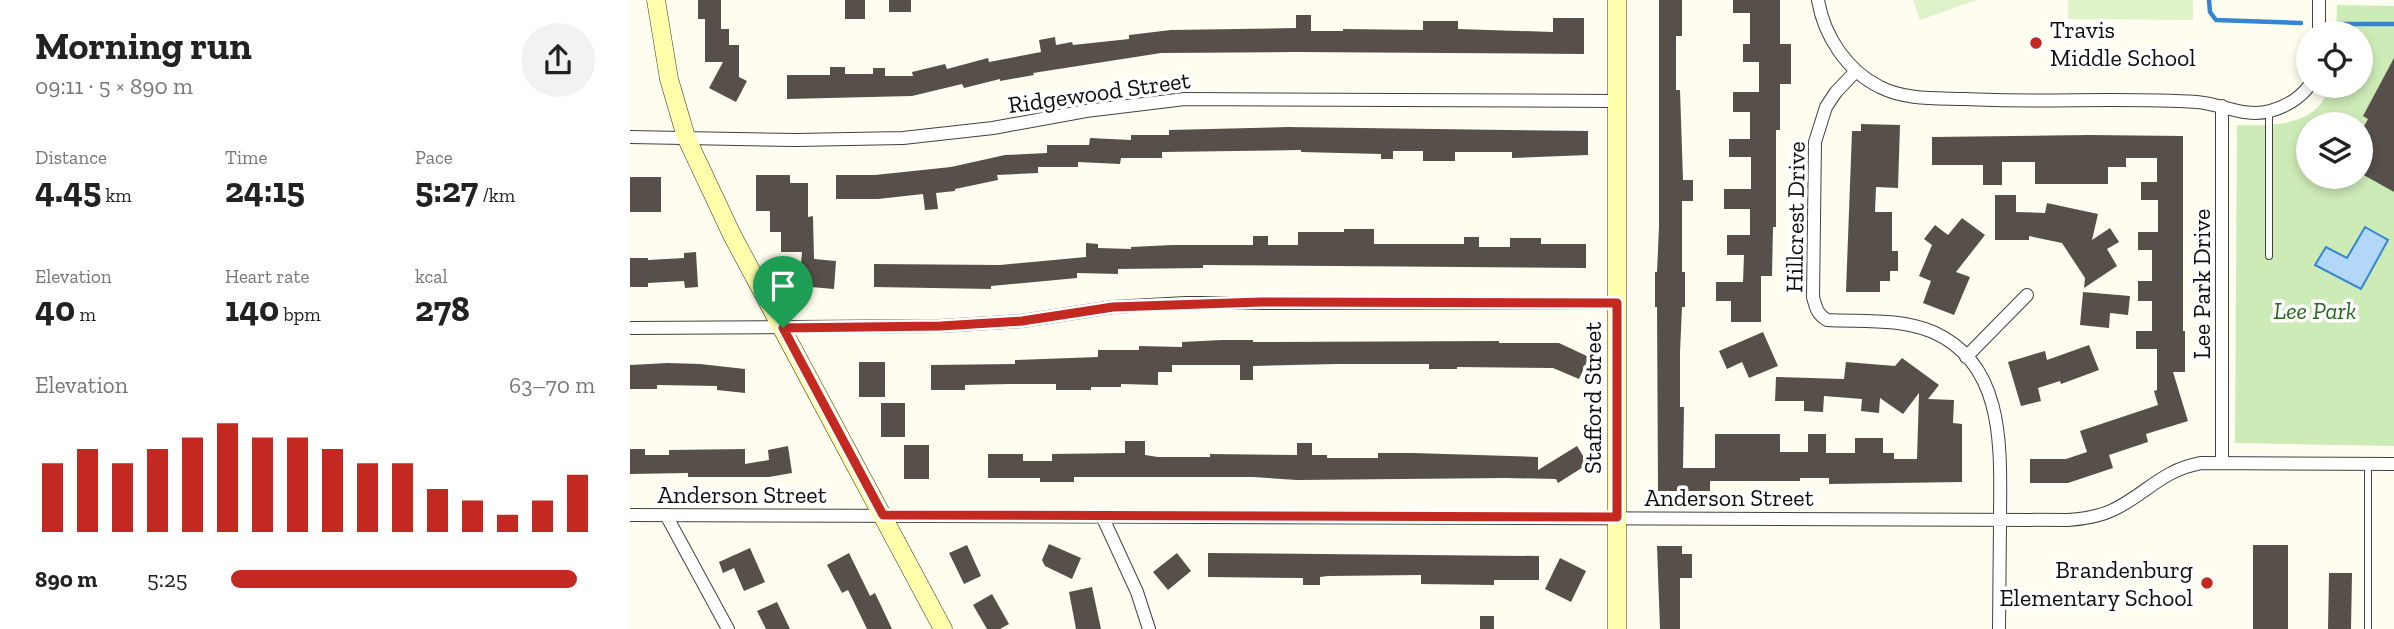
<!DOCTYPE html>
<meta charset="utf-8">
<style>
:root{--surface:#fff;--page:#f2f2f2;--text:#222;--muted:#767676;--accent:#c32921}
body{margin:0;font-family:"Zilla Slab",serif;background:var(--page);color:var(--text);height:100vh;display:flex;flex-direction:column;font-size:26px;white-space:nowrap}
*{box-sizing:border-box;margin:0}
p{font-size:23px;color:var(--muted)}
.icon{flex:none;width:38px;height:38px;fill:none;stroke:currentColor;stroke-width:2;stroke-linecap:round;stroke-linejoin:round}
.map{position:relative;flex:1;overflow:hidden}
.details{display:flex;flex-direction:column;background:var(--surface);width:630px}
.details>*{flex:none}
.controls{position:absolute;left:1666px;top:21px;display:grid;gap:14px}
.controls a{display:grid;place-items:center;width:77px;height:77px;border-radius:50%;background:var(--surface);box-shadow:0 4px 10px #0003;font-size:35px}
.pin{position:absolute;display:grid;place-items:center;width:60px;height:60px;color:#fff;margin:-72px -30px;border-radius:50% 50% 50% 0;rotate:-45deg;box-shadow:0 0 7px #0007}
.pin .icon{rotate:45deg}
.round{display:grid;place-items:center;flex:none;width:74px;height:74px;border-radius:37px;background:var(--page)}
.summary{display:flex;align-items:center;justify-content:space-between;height:119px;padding:0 35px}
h1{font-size:38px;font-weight:800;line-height:52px}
.figures{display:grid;grid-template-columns:repeat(3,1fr);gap:10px;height:119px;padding:7px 35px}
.figures div{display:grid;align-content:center}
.figures b{font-size:35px;font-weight:800}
.figures small{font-size:19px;font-weight:400}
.figures p{font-size:19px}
.chart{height:196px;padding:14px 35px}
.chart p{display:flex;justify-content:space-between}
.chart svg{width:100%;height:126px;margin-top:7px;stroke:var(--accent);stroke-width:6}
ul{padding:0 35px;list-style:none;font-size:23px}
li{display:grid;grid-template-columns:112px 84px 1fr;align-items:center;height:52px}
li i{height:18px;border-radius:9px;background:var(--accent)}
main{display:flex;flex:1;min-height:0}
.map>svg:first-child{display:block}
.green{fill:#cdebb7;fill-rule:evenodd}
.pitch{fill:#e0f2c9}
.water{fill:#b2d7f8;stroke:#3685d2;stroke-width:2}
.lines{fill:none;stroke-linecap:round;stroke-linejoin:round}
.stream{stroke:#3685d2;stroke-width:4.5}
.building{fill:#57504a}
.lane-casing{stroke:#414141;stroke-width:8}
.street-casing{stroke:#414141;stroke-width:14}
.secondary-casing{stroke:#303030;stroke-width:19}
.lane{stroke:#fff;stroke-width:6}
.street{stroke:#fff;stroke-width:12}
.secondary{stroke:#fffeaa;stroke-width:18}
.route-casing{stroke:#fff;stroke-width:14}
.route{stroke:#c32921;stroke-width:9}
.poi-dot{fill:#c32921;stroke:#fff;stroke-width:2.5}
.labels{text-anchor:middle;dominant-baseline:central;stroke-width:7;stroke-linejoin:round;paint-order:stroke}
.poi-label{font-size:24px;fill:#0e0e0e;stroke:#fff;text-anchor:start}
.street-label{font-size:24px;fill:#0e0e0e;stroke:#fff}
.park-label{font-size:24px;font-style:italic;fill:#24681c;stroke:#fff}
</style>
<main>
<section class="details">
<div class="summary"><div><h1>Morning run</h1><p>09:11 · 5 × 890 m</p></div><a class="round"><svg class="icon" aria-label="share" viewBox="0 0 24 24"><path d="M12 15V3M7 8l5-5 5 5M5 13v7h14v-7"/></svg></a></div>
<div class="figures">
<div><p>Distance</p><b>4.45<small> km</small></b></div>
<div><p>Time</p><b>24:15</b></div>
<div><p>Pace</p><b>5:27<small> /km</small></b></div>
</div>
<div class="figures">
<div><p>Elevation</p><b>40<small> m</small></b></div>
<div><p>Heart rate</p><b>140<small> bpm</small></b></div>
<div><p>kcal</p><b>278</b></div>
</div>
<div class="chart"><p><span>Elevation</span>63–70 m</p>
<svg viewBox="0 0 160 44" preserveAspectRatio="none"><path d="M5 44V20M15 44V15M25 44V20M35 44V15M45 44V11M55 44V6M65 44V11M75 44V11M85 44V15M95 44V20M105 44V20M115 44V29M125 44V33M135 44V38M145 44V33M155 44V24"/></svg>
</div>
<ul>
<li><b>890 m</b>5:25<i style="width:95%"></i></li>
</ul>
</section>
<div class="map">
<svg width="1764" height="629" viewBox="0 0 1764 629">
<rect width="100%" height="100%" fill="#fffdef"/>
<path class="green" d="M 1707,5 L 1764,6 L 1764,446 L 1605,443 L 1607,125 C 1641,126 1689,127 1699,86 L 1731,86 L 1731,33 L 1706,33 ZM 1678,124 L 1731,124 L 1731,177 L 1678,177 Z"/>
<path class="pitch" d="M 1283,0 L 1347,0 L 1290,20 Z
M 1438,0 L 1563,0 L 1563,20 L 1438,19 Z"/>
<path class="water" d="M 1735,227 L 1758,240 L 1731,289 L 1685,265 L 1696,247 L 1717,258 Z"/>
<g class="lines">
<path class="stream" d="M 1579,0 L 1580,12 L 1586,20 L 1671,23
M 1708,24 L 1764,24"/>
</g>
<path class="building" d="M 68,0 L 91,0 L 91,29 L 99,29 L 99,45 L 109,45 L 109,77 L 117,81 L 106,102 L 79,88 L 93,62 L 75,62 L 75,19 L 68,19 Z
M 215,0 L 235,0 L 235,19 L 215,19 Z
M 259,0 L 281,0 L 281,12 L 259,12 Z
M 1029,0 L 1052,0 L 1052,36 L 1046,36 L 1046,90 L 1050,90 L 1053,180 L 1063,180 L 1063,201 L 1052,201 L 1052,272 L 1055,272 L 1055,307 L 1052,307 L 1050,352 L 1050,407 L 1054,407 L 1053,468 L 1085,468 L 1085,434 L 1150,434 L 1150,452 L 1178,452 L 1178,434 L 1196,434 L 1196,453 L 1225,453 L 1225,438 L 1253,438 L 1253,453 L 1264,453 L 1264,459 L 1287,459 L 1289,393 L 1273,414 L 1250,398 L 1249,413 L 1231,411 L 1232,399 L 1194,396 L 1193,412 L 1174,411 L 1174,401 L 1145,401 L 1146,377 L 1214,379 L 1216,362 L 1265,366 L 1272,358 L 1309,385 L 1298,399 L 1324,400 L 1323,423 L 1332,424 L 1332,482 L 1199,484 L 1199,478 L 1170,478 L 1170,481 L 1080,481 L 1080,491 L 1028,491 L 1027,307 L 1025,307 L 1025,272 L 1027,272 L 1029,227 Z
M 1103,0 L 1150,0 L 1150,44 L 1161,44 L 1161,84 L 1150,84 L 1150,130 L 1146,130 L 1146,227 L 1143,227 L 1142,276 L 1131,276 L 1131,322 L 1101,322 L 1101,301 L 1086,301 L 1086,282 L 1113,282 L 1114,255 L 1097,255 L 1097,235 L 1120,235 L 1120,209 L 1094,209 L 1094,189 L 1121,189 L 1121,157 L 1099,157 L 1099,139 L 1120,139 L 1120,112 L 1103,112 L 1103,92 L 1129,92 L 1129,62 L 1113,62 L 1113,44 L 1120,44 L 1120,13 L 1103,13 Z
M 666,15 L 681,15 L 681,31 L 713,31 L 713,29 L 793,30 L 793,21 L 828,21 L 828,29 L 923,32 L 923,18 L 954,18 L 954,54 L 666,52 L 531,53 L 403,73 L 404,75 L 370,81 L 370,79 L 334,88 L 332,84 L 282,96 L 157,99 L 157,75 L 200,75 L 200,67 L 215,67 L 215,74 L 243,74 L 243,68 L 255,68 L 255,76 L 283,76 L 282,72 L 315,64 L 317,69 L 358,58 L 359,62 L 411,52 L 409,40 L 425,37 L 426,45 L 442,42 L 443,45 L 499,39 L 499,35 L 541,30 L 666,28 Z
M 1764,58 L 1764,192 L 1732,174 L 1731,170 L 1731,132 L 1738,119 L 1733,116 Z
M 1231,124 L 1270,125 L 1268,188 L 1246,187 L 1245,212 L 1262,212 L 1262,251 L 1268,251 L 1268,271 L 1260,271 L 1260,281 L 1250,281 L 1250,292 L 1216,292 L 1222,131 L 1231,131 Z
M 658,127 L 958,131 L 958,155 L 882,158 L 882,152 L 825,152 L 825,161 L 793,161 L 793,151 L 763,151 L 763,159 L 751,159 L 751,154 L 671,152 L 671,150 L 532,152 L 532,158 L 491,158 L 490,164 L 448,162 L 448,167 L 408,167 L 408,173 L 367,175 L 368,180 L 325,189 L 325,191 L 306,193 L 308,209 L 295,210 L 293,194 L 248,199 L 206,199 L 206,175 L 245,175 L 321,167 L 375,155 L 417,153 L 417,145 L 459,145 L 460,138 L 501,140 L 501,135 L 539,135 L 539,130 Z
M 1458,135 L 1553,136 L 1553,331 L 1555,331 L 1555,372 L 1543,372 L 1558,421 L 1516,434 L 1518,442 L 1479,455 L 1483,468 L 1438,483 L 1400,483 L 1400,459 L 1436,459 L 1457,452 L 1450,431 L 1528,405 L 1524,391 L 1527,390 L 1527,349 L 1506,349 L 1506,331 L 1522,331 L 1522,301 L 1508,301 L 1508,281 L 1522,281 L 1522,250 L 1508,250 L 1508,232 L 1528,232 L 1528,200 L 1511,200 L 1511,182 L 1527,182 L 1527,158 L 1496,158 L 1496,167 L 1478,167 L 1478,184 L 1405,184 L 1405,162 L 1372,162 L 1372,185 L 1353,185 L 1353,165 L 1302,165 L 1302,137 Z
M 126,175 L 160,175 L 160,183 L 178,183 L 178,217 L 183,216 L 184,259 L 206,261 L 204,289 L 169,286 L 172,252 L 151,252 L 151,232 L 140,232 L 140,211 L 126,211 Z
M 0,177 L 31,177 L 31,212 L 0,212 Z
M 1365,195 L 1386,195 L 1386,212 L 1415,213 L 1417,203 L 1468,214 L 1462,240 L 1480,228 L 1489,242 L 1477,249 L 1487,266 L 1454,288 L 1455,278 L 1432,243 L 1399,236 L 1399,240 L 1365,240 Z
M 1332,218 L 1355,235 L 1326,272 L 1340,277 L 1324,315 L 1293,303 L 1301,281 L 1289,276 L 1302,245 L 1294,239 L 1305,225 L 1318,235 Z
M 714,229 L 744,229 L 744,244 L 834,244 L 834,237 L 849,237 L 849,247 L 880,247 L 880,238 L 911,238 L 911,244 L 956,244 L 956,268 L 573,265 L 573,268 L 488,269 L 488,274 L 447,273 L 447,278 L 361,286 L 361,289 L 244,287 L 244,264 L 370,265 L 456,257 L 456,243 L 468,244 L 468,248 L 501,249 L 501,247 L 542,245 L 623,245 L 623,236 L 638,236 L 638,245 L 668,245 L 668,232 L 714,232 Z
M 66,252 L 68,287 L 55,288 L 54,281 L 18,283 L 18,287 L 0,287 L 0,258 L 18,258 L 18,260 L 54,258 L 54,253 Z
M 1453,292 L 1500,296 L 1498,315 L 1480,313 L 1479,328 L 1450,325 Z
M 1133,332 L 1148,366 L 1119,378 L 1112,362 L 1097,369 L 1089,351 Z
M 592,340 L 623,340 L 623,342 L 869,341 L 869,343 L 929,343 L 959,357 L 949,379 L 923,368 L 827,367 L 827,369 L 799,369 L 799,364 L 707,364 L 623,366 L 623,380 L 610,380 L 610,365 L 542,365 L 542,372 L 528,372 L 528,385 L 491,384 L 491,387 L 461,387 L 461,390 L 426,390 L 426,384 L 379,384 L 335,385 L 335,390 L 301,390 L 301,365 L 385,364 L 385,360 L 468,357 L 468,350 L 509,350 L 509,346 L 552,347 L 552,342 Z
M 1459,345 L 1469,370 L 1431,384 L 1430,381 L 1408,388 L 1411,401 L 1391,406 L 1378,362 L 1415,351 L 1417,360 Z
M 229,362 L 255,362 L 255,397 L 229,397 Z
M 38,363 L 70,364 L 115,369 L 115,393 L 87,390 L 87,386 L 27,385 L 27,389 L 0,389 L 0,365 Z
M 251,403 L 275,403 L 275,437 L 251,437 Z
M 495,441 L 515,441 L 515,455 L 528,457 L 580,457 L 580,454 L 667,455 L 667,443 L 682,443 L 682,455 L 697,455 L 697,458 L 748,458 L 748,453 L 783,453 L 908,457 L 908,470 L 947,446 L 958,464 L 928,483 L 926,479 L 876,478 L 667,480 L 623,477 L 444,477 L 444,482 L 410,482 L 410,478 L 358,478 L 358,454 L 393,454 L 393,461 L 422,461 L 422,454 L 495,453 Z
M 274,445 L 299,445 L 299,479 L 274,479 Z
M 158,446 L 162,473 L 139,477 L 58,477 L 58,473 L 0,474 L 0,449 L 15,449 L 15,455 L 39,455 L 39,450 L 115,449 L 115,464 L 139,460 L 138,450 Z
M 419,544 L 451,558 L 442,579 L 415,566 L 412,560 Z
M 337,545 L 351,576 L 334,584 L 319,553 Z
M 1623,545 L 1658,545 L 1658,629 L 1623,629 Z
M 1027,546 L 1052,546 L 1052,554 L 1062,554 L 1062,578 L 1050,578 L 1050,629 L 1030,629 Z
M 120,548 L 135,582 L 114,591 L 104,568 L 93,573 L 89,562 Z
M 219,553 L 240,596 L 245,593 L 262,629 L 237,629 L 218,590 L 212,593 L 197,565 Z
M 547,553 L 561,571 L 538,590 L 523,572 Z
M 578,553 L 909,556 L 909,580 L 864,580 L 864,585 L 791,584 L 791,575 L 698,576 L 690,577 L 690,585 L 673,585 L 673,578 L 578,577 Z
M 930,558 L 956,571 L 941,602 L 915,589 Z
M 1699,573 L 1722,573 L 1721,629 L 1698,629 Z
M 462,587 L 471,629 L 446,629 L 439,592 Z
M 362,594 L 379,624 L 370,629 L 357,629 L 343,605 Z
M 147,602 L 160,629 L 136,629 L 127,611 Z
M 850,616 L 864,616 L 864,629 L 850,629 Z"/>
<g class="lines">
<defs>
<path id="lane" d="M 1639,112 L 1639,256
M 1738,464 L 1738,629"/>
<path id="street" d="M 1188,0 C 1194,36 1217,71 1250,87 C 1275,100 1307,98 1334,99 C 1411,103 1490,97 1567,102 C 1592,104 1615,118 1640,111 C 1655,107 1670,98 1679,86
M 1689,0 L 1689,33
M 1226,71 L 1206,92 L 1196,107 L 1185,142 L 1183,297 C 1186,308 1187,314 1197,320 C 1233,322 1269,318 1303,332 C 1378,365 1370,455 1370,522 C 1370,557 1369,593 1369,629
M 1592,106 L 1592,463
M 0,137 L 166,140 L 273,138 L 363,128 L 456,111 L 555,99 L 987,101
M 0,328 L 311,326 L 392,321 L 483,307 L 556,303 L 987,303
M 1336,357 L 1397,295
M 0,515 L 1438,520 C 1454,519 1471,516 1485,509 C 1518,492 1533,470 1571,463 L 1764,464
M 36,515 L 98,629
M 472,516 L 507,592 L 519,629"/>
<path id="secondary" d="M 26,0 L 39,79 L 56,137 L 102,235 L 313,629
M 987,0 L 987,629"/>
</defs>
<use href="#lane" class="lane-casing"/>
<use href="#street" class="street-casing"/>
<use href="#secondary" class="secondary-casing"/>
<use href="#lane" class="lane"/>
<use href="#street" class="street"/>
<use href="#secondary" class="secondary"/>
</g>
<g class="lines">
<defs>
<path id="route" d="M 631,302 L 987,303 L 987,517 L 253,515 L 153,328 L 311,326 L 392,321 L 483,307 Z"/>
</defs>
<use href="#route" class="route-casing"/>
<use href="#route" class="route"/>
</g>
<g class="poi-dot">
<circle cx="1406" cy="43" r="7"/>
<circle cx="1577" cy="583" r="7"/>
</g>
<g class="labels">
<g class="poi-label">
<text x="1420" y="29">Travis<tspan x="1420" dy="28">Middle School</tspan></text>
<text x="1563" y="569" text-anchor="end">Brandenburg<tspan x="1563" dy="28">Elementary School</tspan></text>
</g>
<g class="street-label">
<text transform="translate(469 92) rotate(-8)">Ridgewood Street</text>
<text transform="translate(1165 217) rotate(-89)">Hillcrest Drive</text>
<text transform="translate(1571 284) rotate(-90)">Lee Park Drive</text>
<text transform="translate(962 398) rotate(-90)">Stafford Street</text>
<text x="112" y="494">Anderson Street</text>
<text x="1099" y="497">Anderson Street</text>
</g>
<g class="park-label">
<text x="1685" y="310">Lee Park</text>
</g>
</g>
</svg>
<div class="controls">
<a><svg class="icon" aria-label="locate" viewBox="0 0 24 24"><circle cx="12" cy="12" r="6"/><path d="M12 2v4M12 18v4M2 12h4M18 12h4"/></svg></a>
<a><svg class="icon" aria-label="layers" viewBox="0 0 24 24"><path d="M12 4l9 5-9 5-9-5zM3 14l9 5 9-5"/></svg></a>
</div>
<div class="pin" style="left:153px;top:328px;background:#1e9e55"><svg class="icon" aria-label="arrive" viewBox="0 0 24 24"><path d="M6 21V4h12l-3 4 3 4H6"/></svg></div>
</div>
</main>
